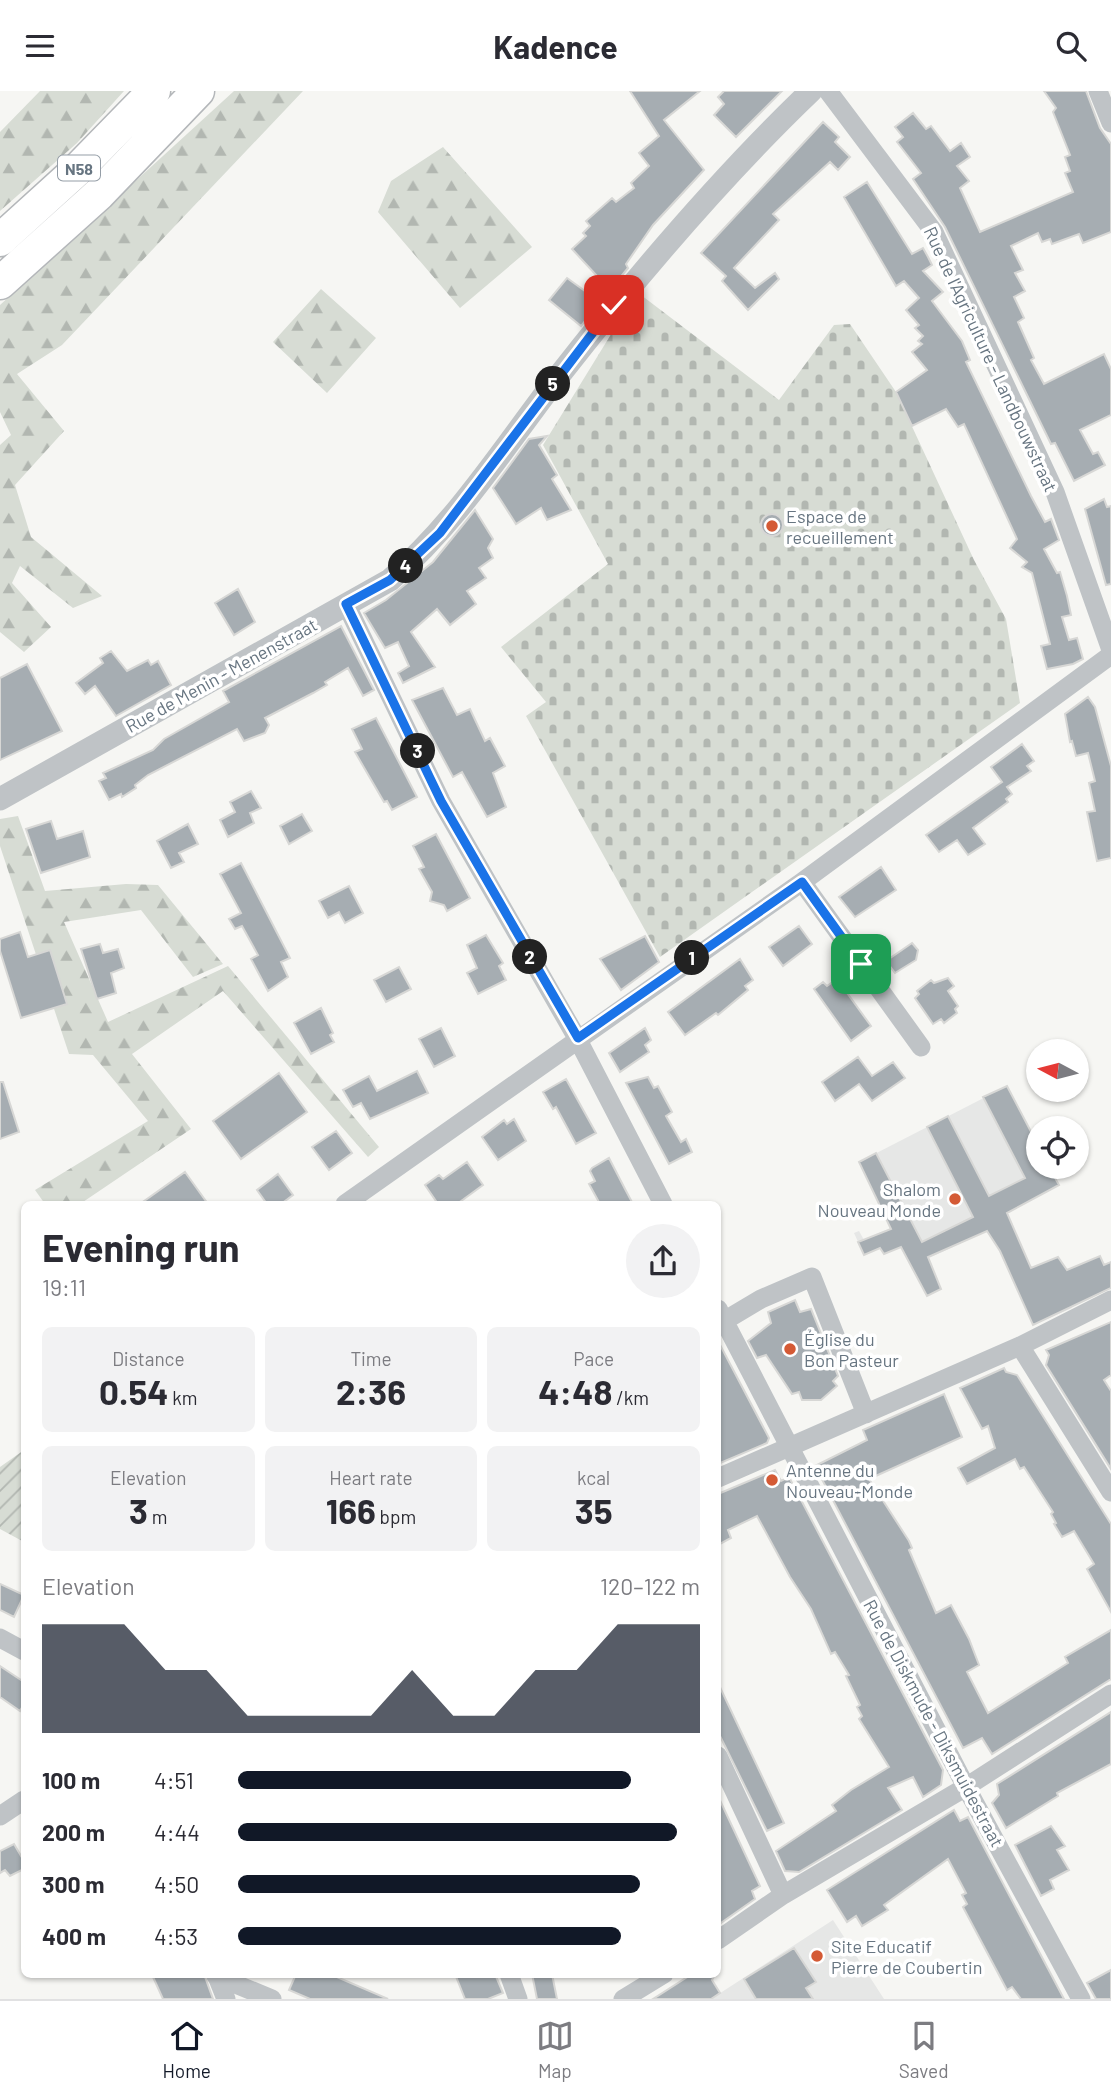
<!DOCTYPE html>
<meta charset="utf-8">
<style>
:root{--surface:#fff;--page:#f2f2f3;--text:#2b2b33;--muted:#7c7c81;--line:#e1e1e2;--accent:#111827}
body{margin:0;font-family:Barlow,sans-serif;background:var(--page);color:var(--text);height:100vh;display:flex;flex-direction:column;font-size:26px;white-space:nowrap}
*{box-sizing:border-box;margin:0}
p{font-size:23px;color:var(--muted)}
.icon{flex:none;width:38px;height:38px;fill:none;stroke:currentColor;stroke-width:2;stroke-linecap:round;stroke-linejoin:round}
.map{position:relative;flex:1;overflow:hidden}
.details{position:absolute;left:21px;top:1110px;width:700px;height:777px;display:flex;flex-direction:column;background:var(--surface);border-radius:10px;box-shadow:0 2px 5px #0004}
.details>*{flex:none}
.needle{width:46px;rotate:277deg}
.controls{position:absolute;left:1026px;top:948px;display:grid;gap:14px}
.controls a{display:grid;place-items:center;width:63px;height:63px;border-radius:50%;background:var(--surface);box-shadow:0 2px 5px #0004;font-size:35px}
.pin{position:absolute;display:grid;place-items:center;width:60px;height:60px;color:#fff;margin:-30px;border-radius:14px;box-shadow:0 4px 10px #0006}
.km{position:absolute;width:35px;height:35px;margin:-18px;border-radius:50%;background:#222;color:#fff;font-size:19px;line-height:35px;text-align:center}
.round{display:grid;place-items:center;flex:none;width:74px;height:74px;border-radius:37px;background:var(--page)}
.overview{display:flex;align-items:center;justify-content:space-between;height:119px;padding:0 21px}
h1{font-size:38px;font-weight:700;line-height:52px}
.figures{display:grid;grid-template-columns:repeat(3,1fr);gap:10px;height:119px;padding:7px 21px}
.figures div{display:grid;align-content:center;border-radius:10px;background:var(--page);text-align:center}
.figures b{font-size:35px;font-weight:700}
.figures small{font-size:19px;font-weight:400}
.figures p{font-size:19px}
.chart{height:196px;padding:14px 21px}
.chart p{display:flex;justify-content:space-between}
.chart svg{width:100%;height:126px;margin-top:7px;fill:var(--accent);opacity:.7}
ul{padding:0 21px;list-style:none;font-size:23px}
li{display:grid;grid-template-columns:112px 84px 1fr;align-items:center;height:52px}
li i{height:18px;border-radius:9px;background:var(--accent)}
header{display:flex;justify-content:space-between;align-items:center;height:91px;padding:0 21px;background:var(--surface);font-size:32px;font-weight:700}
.dock{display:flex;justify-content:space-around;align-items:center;height:98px;border-top:2px solid var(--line);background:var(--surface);font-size:19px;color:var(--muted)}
.dock a{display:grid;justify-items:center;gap:4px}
.dock .on{color:var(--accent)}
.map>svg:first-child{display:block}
.built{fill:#e6e7e6}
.forest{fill:url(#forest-firs)}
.cemetery{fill:url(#cemetery-stones)}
.garden{fill:url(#garden-furrows)}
.building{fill:#a6adb2;stroke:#d7d7d5;stroke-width:2}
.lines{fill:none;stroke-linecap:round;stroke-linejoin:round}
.trunk-casing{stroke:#b4b7ba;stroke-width:35}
.minor{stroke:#bfc3c6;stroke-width:19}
.tertiary{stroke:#bfc3c6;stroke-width:23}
.trunk{stroke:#fff;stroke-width:32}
.route-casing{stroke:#fff;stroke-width:14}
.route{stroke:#1a73e8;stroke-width:9}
.poi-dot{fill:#d45a35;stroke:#fff;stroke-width:2.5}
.labels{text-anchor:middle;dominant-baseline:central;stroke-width:7;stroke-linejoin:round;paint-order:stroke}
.shield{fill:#fff;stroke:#959ea7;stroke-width:2}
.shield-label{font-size:16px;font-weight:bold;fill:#677581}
.street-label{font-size:18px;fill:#677581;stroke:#fff}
.poi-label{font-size:18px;fill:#677581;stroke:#fff;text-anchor:start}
</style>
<header><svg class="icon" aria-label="menu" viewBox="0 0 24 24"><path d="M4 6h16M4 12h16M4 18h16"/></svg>Kadence<svg class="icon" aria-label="search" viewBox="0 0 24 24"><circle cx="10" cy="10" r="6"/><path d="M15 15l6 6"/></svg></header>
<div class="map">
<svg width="1111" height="1908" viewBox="0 0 1111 1908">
<defs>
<pattern id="forest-firs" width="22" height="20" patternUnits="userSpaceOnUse" patternTransform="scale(1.75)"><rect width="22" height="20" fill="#d7dcd4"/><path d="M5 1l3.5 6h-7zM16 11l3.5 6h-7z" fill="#b2b7b1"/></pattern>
<pattern id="cemetery-stones" width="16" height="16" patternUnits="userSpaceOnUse" patternTransform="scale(1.75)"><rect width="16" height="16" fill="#d7dcd4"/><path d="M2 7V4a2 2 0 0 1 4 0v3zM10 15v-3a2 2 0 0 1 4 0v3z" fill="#b2b7b1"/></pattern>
<pattern id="garden-furrows" width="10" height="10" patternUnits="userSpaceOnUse" patternTransform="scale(1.75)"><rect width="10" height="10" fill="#d7dcd4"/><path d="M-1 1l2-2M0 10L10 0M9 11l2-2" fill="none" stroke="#b2b7b1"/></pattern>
</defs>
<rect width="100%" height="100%" fill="#f6f6f3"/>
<path class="built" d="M 1007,995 L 1038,1054 L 1038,1076 L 1049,1076 L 1059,1094 L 1007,1122 L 1040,1199 L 1061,1191 L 1072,1217 L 1033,1234 L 1000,1161 L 987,1140 L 929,1167 L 941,1198 L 927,1205 L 901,1156 L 884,1163 L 880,1157 L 864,1164 L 854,1142 L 859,1140 L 864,1149 L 894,1143 L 859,1071 Z
M 833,1829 L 884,1908 L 711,1908 Z"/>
<path class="forest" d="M 40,0 L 124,0 L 77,52 L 0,120 L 0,41 Z
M 234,0 L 303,0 L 62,254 L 17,283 L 64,340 L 15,394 L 31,446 L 102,505 L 73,517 L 20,475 L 12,492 L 51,536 L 24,561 L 0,541 L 0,354 L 11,344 L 0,321 L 0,214 Z
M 443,56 L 532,156 L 460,217 L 378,121 L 391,90 Z
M 321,198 L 376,247 L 327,302 L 273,251 Z
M 18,725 L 45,800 L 126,793 L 158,794 L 223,873 L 193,886 L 141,819 L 64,831 L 108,931 L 228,875 L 379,1056 L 368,1066 L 223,900 L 132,963 L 191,1038 L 80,1113 L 45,1113 L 35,1099 L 148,1030 L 93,964 L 69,963 L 0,755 L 0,728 Z"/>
<path class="cemetery" d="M 637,201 L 779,309 L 834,234 L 850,233 L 896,301 L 974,469 L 1006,528 L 1020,612 L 660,866 L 526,625 L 546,611 L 501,556 L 608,473 L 543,354 Z"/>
<path class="garden" d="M 24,1359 L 24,1451 L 0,1438 L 0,1376 Z"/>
<path class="building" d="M 630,0 L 700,0 L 664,29 L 704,79 L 653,134 L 626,173 L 628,177 L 610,199 L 572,158 L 586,145 L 583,142 L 590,135 L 586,130 L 612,107 L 616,111 L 634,97 L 631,92 L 649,75 L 639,62 L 659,45 Z
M 724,0 L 782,0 L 736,46 L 714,24 L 724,13 L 718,6 Z
M 1044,0 L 1086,0 L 1100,37 L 1111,53 L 1111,141 L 1083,152 L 1079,143 L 1052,153 L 1050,148 L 1042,151 L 1038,142 L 1011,155 L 1023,179 L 1015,182 L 1025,200 L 1014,206 L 1024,227 L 1018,231 L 1034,267 L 1031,269 L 1044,293 L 1104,263 L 1111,278 L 1111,324 L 1080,339 L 1093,363 L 1098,361 L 1105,374 L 1074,390 L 1055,352 L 1051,353 L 945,136 L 913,88 L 921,82 L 897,51 L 903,46 L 895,36 L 913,22 L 926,38 L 931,35 L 950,60 L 961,52 L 970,66 L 957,75 L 969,90 L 960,97 L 980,141 L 1073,101 L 1065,82 L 1070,80 L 1065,66 L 1070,64 L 1053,21 L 1056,17 Z
M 823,31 L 839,46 L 835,51 L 850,66 L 838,79 L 830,71 L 773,123 L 779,129 L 734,177 L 755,197 L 775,182 L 779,188 L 748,219 L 722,190 L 726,185 L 701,162 Z
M 867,91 L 912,163 L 923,157 L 928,166 L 932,174 L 923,180 L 943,201 L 932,210 L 962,250 L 970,269 L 966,271 L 1031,405 L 1045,431 L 1051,428 L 1059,449 L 1044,458 L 1057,482 L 1060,481 L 1067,505 L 1071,524 L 1062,526 L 1069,549 L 1077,547 L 1083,568 L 1073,573 L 1047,578 L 1041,555 L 1050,553 L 1032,482 L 1022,476 L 1027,471 L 1010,457 L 1017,448 L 964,333 L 958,336 L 946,318 L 912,335 L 896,301 L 927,279 L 912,261 L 922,253 L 918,250 L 923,245 L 915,237 L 919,234 L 906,219 L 919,207 L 904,190 L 896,195 L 844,106 Z
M 567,187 L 600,211 L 581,235 L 549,209 Z
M 547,345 L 539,354 L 557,384 L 552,388 L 571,419 L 547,429 L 541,417 L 516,433 L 493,397 L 529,348 Z
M 1104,408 L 1107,416 L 1111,415 L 1111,493 L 1106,494 L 1085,418 Z
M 475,419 L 493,448 L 488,457 L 493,467 L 479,477 L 486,487 L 467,500 L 476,513 L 450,534 L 437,518 L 411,541 L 435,576 L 403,592 L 398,582 L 409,575 L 398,551 L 385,557 L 364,522 L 386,509 L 433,471 Z
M761 434a11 11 0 1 1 22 0a11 11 0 1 1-22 0Z
M 238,498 L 255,531 L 234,544 L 215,512 Z
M 341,535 L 374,599 L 363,605 L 348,577 L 325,591 L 327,594 L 313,602 L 265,627 L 269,634 L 265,642 L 244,650 L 237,638 L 148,684 L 135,694 L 136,697 L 122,706 L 121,703 L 109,709 L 99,690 L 106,687 L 103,682 L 153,659 L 164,648 L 229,611 L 223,600 Z
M 111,560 L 127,580 L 148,569 L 151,574 L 158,570 L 171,594 L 116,625 L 95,595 L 85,603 L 76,592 L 103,572 L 100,567 Z
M 27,573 L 62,640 L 0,669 L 0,587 Z
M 443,597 L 457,624 L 470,618 L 485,650 L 490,647 L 505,675 L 493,682 L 506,716 L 487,726 L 462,681 L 453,686 L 412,609 Z
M 1088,606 L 1095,616 L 1111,675 L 1111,767 L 1097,770 L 1087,721 L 1095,720 L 1089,692 L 1095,690 L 1088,662 L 1076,665 L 1072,650 L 1070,651 L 1065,623 Z
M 376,627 L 417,706 L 392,719 L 387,710 L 384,711 L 355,661 L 362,658 L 352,638 Z
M 1022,653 L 1034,670 L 1027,675 L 1031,680 L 1007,696 L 1012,703 L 1006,708 L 1008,711 L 973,737 L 985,753 L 968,764 L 957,749 L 939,761 L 926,744 L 1002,691 L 991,676 Z
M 251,700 L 261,717 L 250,722 L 254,732 L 228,746 L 220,729 L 235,721 L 230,711 Z
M 302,723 L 312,740 L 289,753 L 280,735 Z
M 51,730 L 57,748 L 83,740 L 90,766 L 41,782 L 26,738 Z
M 188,733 L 198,753 L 179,762 L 184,771 L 171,777 L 157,750 Z
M 436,743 L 470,807 L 447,820 L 444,814 L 430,810 L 432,801 L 419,778 L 424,776 L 413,755 Z
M 241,772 L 290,867 L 281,871 L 288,886 L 268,900 L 251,868 L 258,864 L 242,835 L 235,838 L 229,828 L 241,822 L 220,783 Z
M 881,776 L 896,799 L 855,826 L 839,806 Z
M 349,795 L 363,822 L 345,832 L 339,821 L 328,827 L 319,810 Z
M 799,835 L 812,853 L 783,875 L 769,856 Z
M 20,841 L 28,866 L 50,859 L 67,913 L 21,927 L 0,860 L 0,848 Z
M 486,844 L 503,872 L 499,875 L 506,889 L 478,903 L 467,882 L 477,877 L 467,854 Z
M 645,845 L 659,871 L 621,899 L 600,868 Z
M 912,852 L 918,859 L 916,869 L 895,882 L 886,870 Z
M 100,853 L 103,862 L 118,858 L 124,877 L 111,882 L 116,902 L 97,908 L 81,858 Z
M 740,868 L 753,889 L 745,895 L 748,899 L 718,924 L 716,922 L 685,944 L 668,921 Z
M 399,876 L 411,898 L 386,911 L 374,889 Z
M 948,887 L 954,895 L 948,900 L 958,915 L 955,918 L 957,922 L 944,932 L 941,928 L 933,933 L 915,907 L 919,903 L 917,900 L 931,889 L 934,892 Z
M 837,888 L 871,935 L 851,950 L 814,898 L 823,891 L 827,895 Z
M 321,917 L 333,942 L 330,944 L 334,951 L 311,963 L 294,932 Z
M 441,937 L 455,965 L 434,976 L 419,948 Z
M 645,937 L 651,949 L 645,954 L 649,961 L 620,981 L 609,962 Z
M 858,966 L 872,985 L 893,971 L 905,987 L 872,1010 L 859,993 L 835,1010 L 822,991 Z
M 417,980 L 428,1002 L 370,1028 L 361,1012 L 353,1016 L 343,999 L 369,985 L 377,1000 Z
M 279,982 L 307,1021 L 241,1068 L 213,1030 Z
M 648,986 L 654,997 L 658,995 L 672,1021 L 666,1025 L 681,1051 L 686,1048 L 692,1061 L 669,1073 L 626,992 Z
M 566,988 L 596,1042 L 576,1053 L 556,1016 L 553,1018 L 543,1001 Z
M 0,991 L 3,991 L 19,1041 L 0,1048 Z
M 1007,995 L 1038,1054 L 1038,1076 L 1049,1076 L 1059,1094 L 1007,1122 L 1031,1177 L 1058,1166 L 1067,1179 L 1100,1165 L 1104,1174 L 1111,1171 L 1111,1197 L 1033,1234 L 1000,1160 L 987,1140 L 928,1166 L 941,1198 L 927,1205 L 901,1156 L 884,1163 L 880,1157 L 864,1164 L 858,1151 L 891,1138 L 859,1071 L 876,1062 L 922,1151 L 973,1126 L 927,1036 L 948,1025 L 989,1105 L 1025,1087 L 983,1006 Z
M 514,1028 L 526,1050 L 498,1069 L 482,1046 L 504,1029 L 507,1033 Z
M 336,1040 L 352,1062 L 329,1079 L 312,1056 Z
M 609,1067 L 625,1098 L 633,1113 L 600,1113 L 589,1093 L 595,1090 L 590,1080 L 592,1077 Z
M 467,1071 L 483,1094 L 457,1113 L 438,1113 L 425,1094 L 439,1084 L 443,1088 Z
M 185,1081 L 208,1113 L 140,1113 Z
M 278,1083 L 293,1104 L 281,1113 L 267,1113 L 257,1099 Z
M 795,1209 L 800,1221 L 811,1218 L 838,1285 L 833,1290 L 837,1295 L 821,1309 L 802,1309 L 799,1301 L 792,1303 L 766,1264 L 757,1267 L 748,1250 L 771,1232 L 768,1221 Z
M 1111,1231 L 1111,1284 L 1104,1289 L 1111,1300 L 1111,1378 L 1046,1274 L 1049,1264 L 1046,1259 Z
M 718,1250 L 769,1347 L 767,1352 L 718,1373 Z
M 1004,1277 L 1006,1281 L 1017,1284 L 1111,1433 L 1111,1521 L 1087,1478 L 1094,1473 L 1074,1440 L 1062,1446 L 1054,1433 L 1056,1432 L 1051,1423 L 1053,1421 L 1024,1376 L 1020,1378 L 1015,1368 L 967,1393 L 958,1377 L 995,1357 L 988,1335 L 982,1338 L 960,1297 Z
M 944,1303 L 962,1346 L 869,1388 L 909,1450 L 912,1457 L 909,1459 L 936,1522 L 951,1514 L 969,1548 L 979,1574 L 967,1581 L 988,1622 L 1068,1572 L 1065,1566 L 1111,1539 L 1111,1588 L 992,1663 L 982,1647 L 963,1657 L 815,1375 L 867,1349 L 863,1339 Z
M 775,1379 L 781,1390 L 789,1386 L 943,1679 L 941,1694 L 923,1706 L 913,1686 L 888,1697 L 902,1719 L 799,1781 L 785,1780 L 776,1760 L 836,1720 L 832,1714 L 851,1699 L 889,1676 L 859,1628 L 862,1625 L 857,1616 L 860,1614 L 846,1585 L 849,1584 L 835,1561 L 831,1563 L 811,1518 L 790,1486 L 757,1425 L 728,1439 L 731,1447 L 718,1454 L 718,1403 Z
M 0,1493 L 24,1504 L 14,1526 L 0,1519 Z
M 0,1575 L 24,1591 L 24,1613 L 20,1620 L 0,1606 Z
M 718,1592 L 784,1732 L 767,1740 L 718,1641 Z
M 1111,1621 L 1111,1673 L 1057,1702 L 1058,1705 L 1006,1737 L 992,1712 L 999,1704 L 997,1693 Z
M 718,1705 L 760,1795 L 752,1800 L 755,1808 L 718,1834 Z
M 954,1719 L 960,1730 L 968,1726 L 1064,1908 L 1021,1908 L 1012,1896 L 1007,1899 L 963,1816 L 967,1813 L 962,1804 L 966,1802 L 948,1768 L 884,1814 L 888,1819 L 862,1835 L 856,1825 L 847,1831 L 827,1799 Z
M 1051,1735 L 1065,1755 L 1057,1759 L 1069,1779 L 1050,1789 L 1054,1798 L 1041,1805 L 1015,1754 Z
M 14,1753 L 24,1770 L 24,1778 L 10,1785 L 5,1779 L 0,1782 L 0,1760 Z
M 794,1857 L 816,1891 L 806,1897 L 813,1908 L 756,1908 L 744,1888 Z
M 1111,1879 L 1111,1908 L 1096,1908 L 1087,1892 Z
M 161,1883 L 204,1883 L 213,1908 L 163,1908 L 153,1886 Z
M 296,1883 L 330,1883 L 388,1908 L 310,1908 L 289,1899 Z
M 455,1883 L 495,1883 L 503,1902 L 488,1908 L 465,1908 Z
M 532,1883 L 552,1883 L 557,1908 L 537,1908 Z
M 692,1883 L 715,1883 L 712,1889 L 720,1902 L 711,1908 L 653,1908 Z"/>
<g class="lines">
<defs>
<path id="trunk" d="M 0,149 L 75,81 L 154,0
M 0,192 L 99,103 L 198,0"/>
</defs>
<use href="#trunk" class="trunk-casing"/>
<path class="minor" d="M 828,0 L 934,141 L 1055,401 L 1111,559
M 1098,0 L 1111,32
M 346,513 L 441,710 L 577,947 L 663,1113
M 802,791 L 921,956
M 345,1113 L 802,791 L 1111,564
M 718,1218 L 966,1696 L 1081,1908
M 724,1230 L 761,1208 L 812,1186 L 866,1323
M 1020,1255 L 1111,1401
M 718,1387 L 1020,1255 L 1111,1209
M 0,1547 L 24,1560
M 718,1665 L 783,1804
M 0,1725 L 24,1709
M 718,1849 L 783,1804 L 966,1696 L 1111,1603
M 216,1883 L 226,1908
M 509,1883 L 518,1908
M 216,1885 L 272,1908
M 623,1908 L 664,1883"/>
<path class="tertiary" d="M 0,708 L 390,489 C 457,431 504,356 558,286 C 637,185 719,88 811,0"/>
<use href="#trunk" class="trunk"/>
</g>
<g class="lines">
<defs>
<path id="route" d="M 614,214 L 440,442 L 390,489 L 346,513 L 441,710 L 578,947 L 802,791 L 861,873"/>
</defs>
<use href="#route" class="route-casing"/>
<use href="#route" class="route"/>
</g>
<g class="poi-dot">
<circle cx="772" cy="435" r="7"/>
<circle cx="955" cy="1108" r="7"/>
<circle cx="790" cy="1258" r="7"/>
<circle cx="772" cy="1389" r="7"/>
<circle cx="817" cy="1865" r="7"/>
</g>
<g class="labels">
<rect class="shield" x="58" y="64.5" width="42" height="25" rx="5"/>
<g class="shield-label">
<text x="79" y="77">N58</text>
</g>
<g class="street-label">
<text transform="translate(991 268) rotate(65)">Rue de l'Agriculture - Landbouwstraat</text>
<text transform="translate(221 584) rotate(-29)">Rue de Menin - Menenstraat</text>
<text transform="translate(934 1632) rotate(62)">Rue de Diskmude - Diksmuidestraat</text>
</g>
<g class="poi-label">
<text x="786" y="425">Espace de<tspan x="786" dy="21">recueillement</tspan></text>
<text x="941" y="1098" text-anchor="end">Shalom<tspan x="941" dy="21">Nouveau Monde</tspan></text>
<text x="804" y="1248">Église du<tspan x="804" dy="21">Bon Pasteur</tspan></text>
<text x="786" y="1379">Antenne du<tspan x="786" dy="21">Nouveau-Monde</tspan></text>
<text x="831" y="1855">Site Educatif<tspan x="831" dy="21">Pierre de Coubertin</tspan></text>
</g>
</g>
</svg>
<div class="controls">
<a><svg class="needle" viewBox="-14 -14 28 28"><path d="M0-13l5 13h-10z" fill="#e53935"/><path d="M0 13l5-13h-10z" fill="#7c7c81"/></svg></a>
<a><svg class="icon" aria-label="locate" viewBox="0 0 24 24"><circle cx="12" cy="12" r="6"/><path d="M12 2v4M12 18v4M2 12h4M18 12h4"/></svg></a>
</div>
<div class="pin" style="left:861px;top:873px;background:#1e9e55"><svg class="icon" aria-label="arrive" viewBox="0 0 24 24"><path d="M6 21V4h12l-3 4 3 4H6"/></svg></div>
<div class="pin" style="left:614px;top:214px;background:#d93025"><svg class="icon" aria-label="check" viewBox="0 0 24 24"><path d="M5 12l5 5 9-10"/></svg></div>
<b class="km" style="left:692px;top:867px">1</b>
<b class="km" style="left:530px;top:866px">2</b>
<b class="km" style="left:418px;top:660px">3</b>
<b class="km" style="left:406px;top:475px">4</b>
<b class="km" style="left:553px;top:293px">5</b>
<section class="details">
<div class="overview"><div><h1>Evening run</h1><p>19:11</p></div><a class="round"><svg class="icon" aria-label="share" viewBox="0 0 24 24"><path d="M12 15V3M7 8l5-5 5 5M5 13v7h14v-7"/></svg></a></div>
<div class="figures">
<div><p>Distance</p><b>0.54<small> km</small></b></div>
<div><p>Time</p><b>2:36</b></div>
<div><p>Pace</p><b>4:48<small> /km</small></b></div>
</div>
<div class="figures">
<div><p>Elevation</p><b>3<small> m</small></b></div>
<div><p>Heart rate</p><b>166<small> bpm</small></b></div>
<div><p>kcal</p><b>35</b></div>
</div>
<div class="chart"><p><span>Elevation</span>120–122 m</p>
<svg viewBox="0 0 160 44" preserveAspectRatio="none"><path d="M0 44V6L10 6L20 6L30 22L40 22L50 38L60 38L70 38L80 38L90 22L100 38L110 38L120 22L130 22L140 6L150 6L160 6V44z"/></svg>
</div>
<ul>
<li><b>100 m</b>4:51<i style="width:85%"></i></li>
<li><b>200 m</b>4:44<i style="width:95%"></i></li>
<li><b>300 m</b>4:50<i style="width:87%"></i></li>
<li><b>400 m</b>4:53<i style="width:83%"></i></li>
</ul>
</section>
</div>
<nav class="dock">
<a class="on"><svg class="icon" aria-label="home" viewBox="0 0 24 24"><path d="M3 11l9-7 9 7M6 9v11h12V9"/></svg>Home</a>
<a><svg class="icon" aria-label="map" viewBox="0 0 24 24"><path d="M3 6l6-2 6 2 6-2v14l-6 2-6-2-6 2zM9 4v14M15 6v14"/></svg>Map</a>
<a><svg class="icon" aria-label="saved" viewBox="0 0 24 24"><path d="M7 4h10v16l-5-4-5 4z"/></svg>Saved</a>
</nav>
